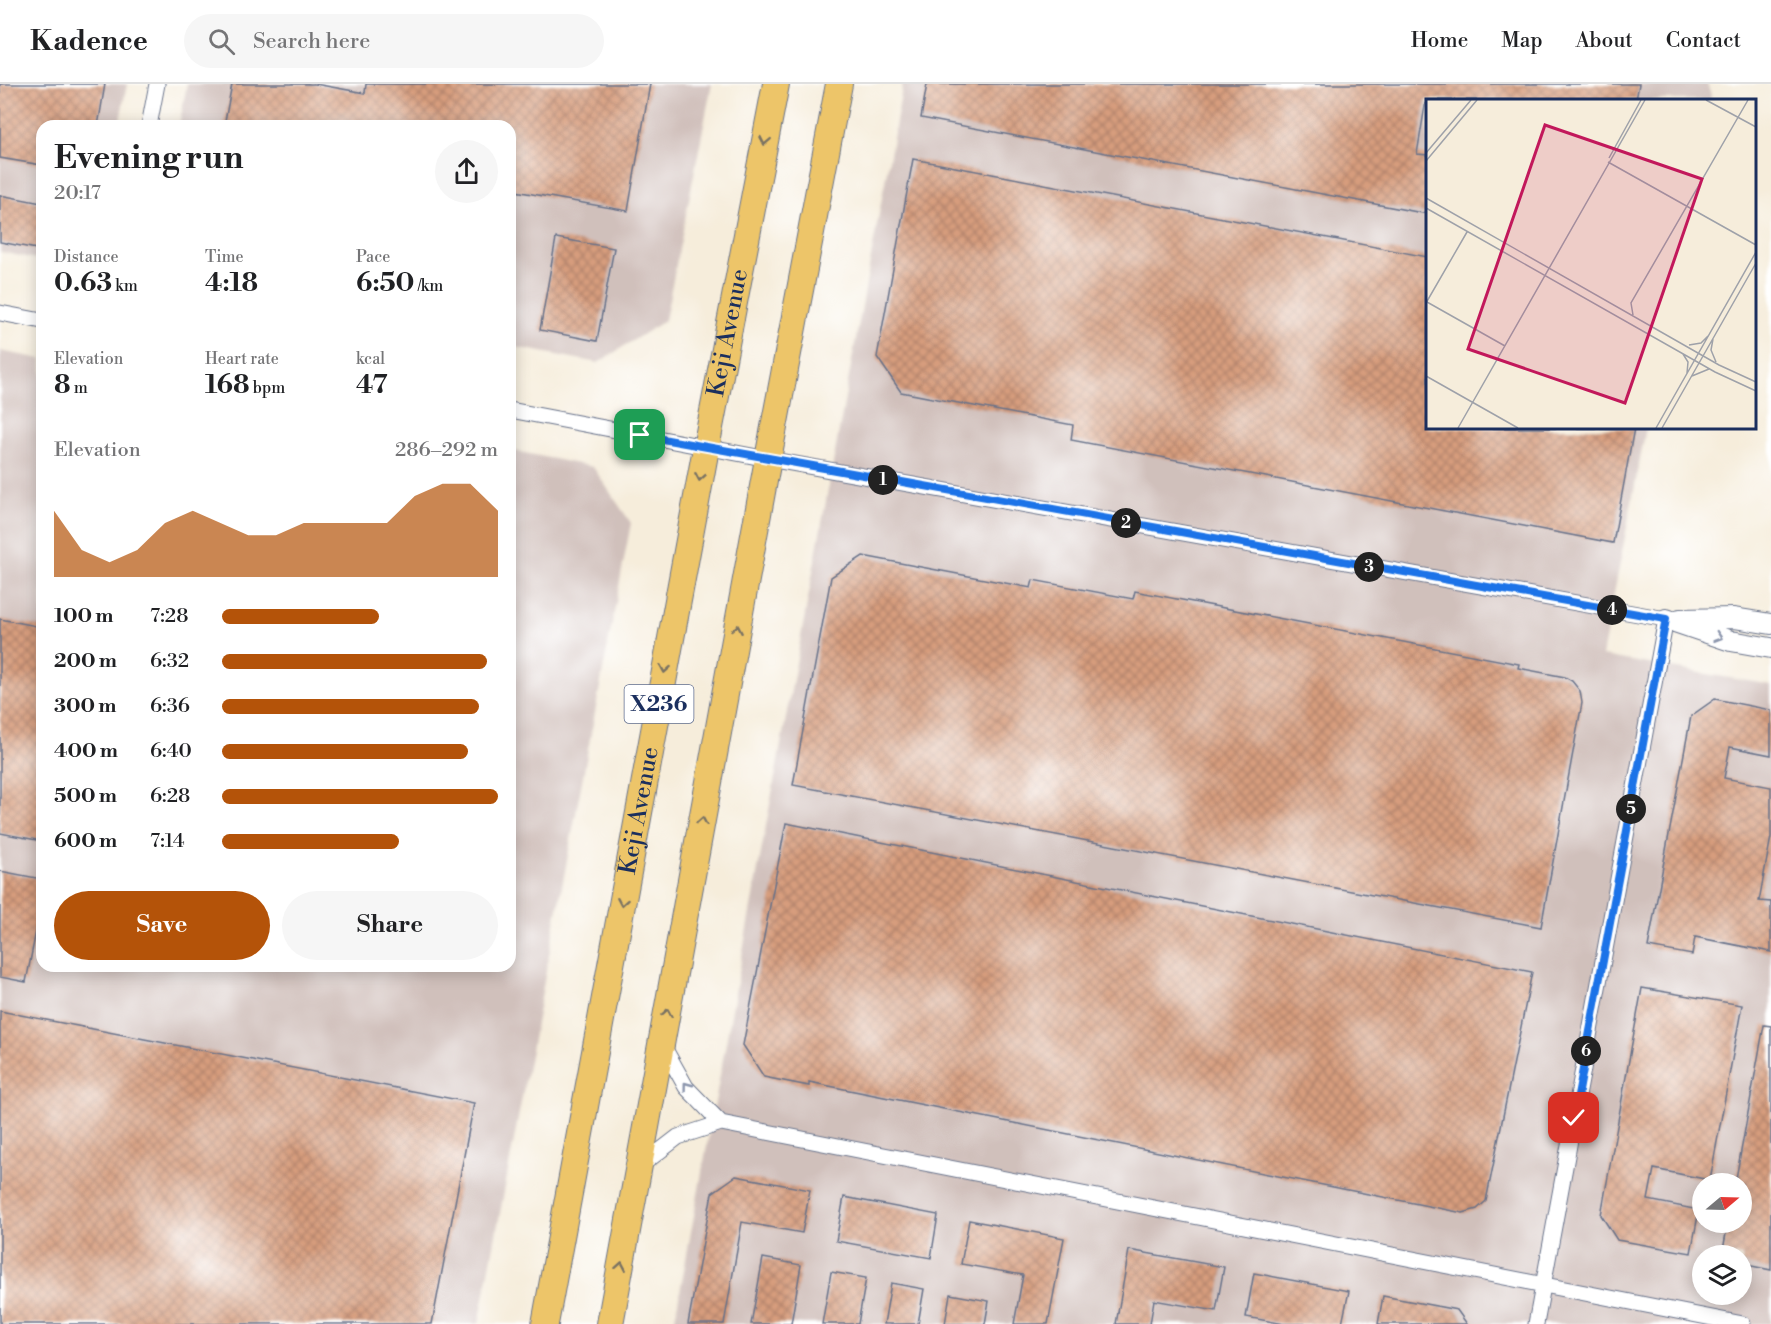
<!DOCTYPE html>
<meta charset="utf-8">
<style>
:root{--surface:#fff;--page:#f6f6f6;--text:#202124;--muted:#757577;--line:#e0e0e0;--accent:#b45309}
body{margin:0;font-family:"Libre Bodoni",serif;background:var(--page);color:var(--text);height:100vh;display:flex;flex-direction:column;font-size:22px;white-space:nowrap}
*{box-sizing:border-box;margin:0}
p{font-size:20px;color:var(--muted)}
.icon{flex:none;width:33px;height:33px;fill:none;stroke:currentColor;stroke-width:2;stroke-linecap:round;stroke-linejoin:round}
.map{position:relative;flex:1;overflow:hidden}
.sheet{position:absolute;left:36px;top:36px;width:480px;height:852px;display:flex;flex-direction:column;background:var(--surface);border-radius:18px;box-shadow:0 3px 15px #0003}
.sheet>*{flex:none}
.needle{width:39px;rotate:71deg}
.tools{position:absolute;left:1692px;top:1089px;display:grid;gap:12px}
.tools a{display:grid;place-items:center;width:60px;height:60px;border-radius:50%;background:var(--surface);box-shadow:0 3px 15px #0003;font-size:30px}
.pin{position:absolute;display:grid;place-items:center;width:51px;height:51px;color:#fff;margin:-26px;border-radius:12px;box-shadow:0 3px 9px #0006}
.km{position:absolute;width:30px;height:30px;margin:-15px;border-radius:50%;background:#222;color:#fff;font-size:16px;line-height:30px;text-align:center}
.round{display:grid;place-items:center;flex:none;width:63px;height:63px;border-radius:32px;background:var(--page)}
.head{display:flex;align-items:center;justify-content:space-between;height:102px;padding:0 18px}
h1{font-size:33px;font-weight:700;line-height:45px}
.stats{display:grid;grid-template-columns:repeat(3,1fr);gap:9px;height:102px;padding:6px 18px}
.stats div{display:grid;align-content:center}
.stats b{font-size:26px;font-weight:700}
.stats small{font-size:16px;font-weight:400}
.stats p{font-size:16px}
.chart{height:168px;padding:12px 18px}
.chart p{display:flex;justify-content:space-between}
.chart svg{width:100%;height:108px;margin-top:6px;fill:var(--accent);opacity:.7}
.cta{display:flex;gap:12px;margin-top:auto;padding:12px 18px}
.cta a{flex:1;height:69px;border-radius:36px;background:var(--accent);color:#fff;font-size:24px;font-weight:700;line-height:69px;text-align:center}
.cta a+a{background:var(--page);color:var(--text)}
ul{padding:0 18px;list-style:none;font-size:20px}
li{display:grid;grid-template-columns:96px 72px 1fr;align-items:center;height:45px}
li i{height:15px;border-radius:8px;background:var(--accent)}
header{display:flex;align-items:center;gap:36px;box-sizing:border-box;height:84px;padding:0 30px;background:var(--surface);border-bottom:2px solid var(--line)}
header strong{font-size:28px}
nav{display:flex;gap:33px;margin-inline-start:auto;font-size:21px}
.search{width:420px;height:54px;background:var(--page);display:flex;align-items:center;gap:15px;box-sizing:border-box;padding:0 21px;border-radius:33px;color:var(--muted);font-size:22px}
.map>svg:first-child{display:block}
.industrial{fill:#d0c0bb;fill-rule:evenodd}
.building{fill:url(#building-cross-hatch)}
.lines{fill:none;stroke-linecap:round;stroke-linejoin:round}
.minor-casing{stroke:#68728a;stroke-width:17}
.tertiary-casing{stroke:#68728a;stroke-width:22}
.primary-casing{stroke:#68728a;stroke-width:28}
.minor{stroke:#fff;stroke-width:15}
.tertiary{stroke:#fff;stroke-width:20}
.primary{stroke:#edc569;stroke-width:26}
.oneway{stroke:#797263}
.oneway2{stroke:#8d97ae}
.route-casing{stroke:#fff;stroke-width:12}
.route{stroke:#1a73e8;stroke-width:8}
.labels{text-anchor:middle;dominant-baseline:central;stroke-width:5;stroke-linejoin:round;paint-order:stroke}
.shield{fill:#fff;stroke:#5f6d8e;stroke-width:1.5}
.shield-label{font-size:22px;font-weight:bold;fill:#1b2f5e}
.street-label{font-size:24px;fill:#1b2f5e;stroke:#fff}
.inset-road{fill:none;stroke:#9ea1a9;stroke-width:1.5}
.view{fill:#c2185b;fill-opacity:0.15;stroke:#c2185b;stroke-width:3}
.inset-edge{fill:none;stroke:#1b2f5e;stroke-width:3}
</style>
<header>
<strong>Kadence</strong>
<div class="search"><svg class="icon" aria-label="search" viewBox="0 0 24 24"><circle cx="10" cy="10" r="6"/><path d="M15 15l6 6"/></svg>Search here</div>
<nav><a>Home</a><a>Map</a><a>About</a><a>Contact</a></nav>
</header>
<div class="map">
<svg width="1771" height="1240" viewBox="0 0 1771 1240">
<defs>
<pattern id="building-cross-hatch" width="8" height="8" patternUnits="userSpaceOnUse" patternTransform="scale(1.5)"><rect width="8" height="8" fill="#d79d7d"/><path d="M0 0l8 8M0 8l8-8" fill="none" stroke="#ae806a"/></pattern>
</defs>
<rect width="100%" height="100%" fill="#fff"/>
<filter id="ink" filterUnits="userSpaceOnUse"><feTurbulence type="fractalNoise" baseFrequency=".0167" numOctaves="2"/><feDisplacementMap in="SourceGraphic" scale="12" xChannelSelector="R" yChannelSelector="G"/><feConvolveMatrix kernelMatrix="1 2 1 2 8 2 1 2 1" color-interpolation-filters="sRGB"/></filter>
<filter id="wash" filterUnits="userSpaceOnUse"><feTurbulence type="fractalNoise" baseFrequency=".008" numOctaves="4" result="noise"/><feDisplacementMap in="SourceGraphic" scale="24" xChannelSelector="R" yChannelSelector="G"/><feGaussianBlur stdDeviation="1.35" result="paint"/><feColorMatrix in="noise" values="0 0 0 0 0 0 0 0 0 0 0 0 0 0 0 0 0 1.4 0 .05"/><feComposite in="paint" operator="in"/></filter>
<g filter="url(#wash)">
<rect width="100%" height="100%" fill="#f6eddb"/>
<path class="industrial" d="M 0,0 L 127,0 L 119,42 L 42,42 L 42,176 L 0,168 Z
M 187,0 L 712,0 L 665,236 L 598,279 L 510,262 L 510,42 L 179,42 Z
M 903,0 L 1707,0 L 1711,11 L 1710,16 L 1428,16 L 1428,344 L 1646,344 L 1602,572 L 1771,601 L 1771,1240 L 674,1240 ZM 1702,1100 L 1742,1100 L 1742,1138 L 1702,1138 ZM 1702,1172 L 1742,1172 L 1742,1210 L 1702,1210 Z
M 0,267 L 42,275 L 42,882 L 510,882 L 510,366 L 593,383 L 631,439 L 479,1240 L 0,1240 Z"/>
<g id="blocks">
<path class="building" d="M 0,0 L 105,0 L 98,42 L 42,42 L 42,81 L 0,74 Z
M 232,0 L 315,0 L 365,9 L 366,0 L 650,0 L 628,127 L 510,106 L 510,42 L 224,42 Z
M 927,0 L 1639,0 L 1636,16 L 1426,16 L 1417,70 L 1428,71 L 1428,130 L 921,34 Z
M 913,75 L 1428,173 L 1428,344 L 1634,344 L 1613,459 L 1071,356 L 1073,341 L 901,308 L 877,273 Z
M 0,111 L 42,119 L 42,166 L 0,158 Z
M 556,154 L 614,164 L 597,257 L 540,246 Z
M 863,472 L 1031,504 L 1033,496 L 1133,515 L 1135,507 L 1519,580 L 1518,584 L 1565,593 L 1572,597 L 1580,607 L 1582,619 L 1541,843 L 793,701 L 831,493 Z
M 0,535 L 42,543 L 42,757 L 0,749 Z
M 1715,615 L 1771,626 L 1771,671 L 1730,663 L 1724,694 L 1771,703 L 1771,753 L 1759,817 L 1771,818 L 1771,868 L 1695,853 L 1692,871 L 1648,863 L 1691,632 Z
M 786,739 L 1532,888 L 1486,1117 L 1477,1125 L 1463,1129 L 809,998 L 809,1002 L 764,993 L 743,961 Z
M 0,787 L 42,795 L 42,817 L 26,898 L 0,893 Z
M 1642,904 L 1742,921 L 1710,1096 L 1654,1085 L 1648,1116 L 1699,1126 L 1691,1169 L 1617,1156 L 1601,1131 Z
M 0,927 L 474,1019 L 432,1240 L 0,1240 Z
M 1764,941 L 1771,942 L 1771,1186 L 1742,1180 L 1742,1172 L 1722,1172 L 1728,1138 L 1742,1138 L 1742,1100 L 1735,1100 Z
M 736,1092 L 810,1106 L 802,1149 L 742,1138 L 724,1240 L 688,1240 L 712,1109 Z
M 844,1113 L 938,1131 L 931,1174 L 836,1157 Z
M 969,1136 L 1064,1154 L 1048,1240 L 1014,1240 L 1023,1191 L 961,1180 Z
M 1129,1166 L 1224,1183 L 1216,1227 L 1154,1216 L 1150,1240 L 1116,1240 Z
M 763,1174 L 801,1181 L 791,1240 L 751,1240 Z
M 831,1188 L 866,1194 L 858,1240 L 822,1240 Z
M 1254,1189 L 1349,1207 L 1342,1240 L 1284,1240 L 1246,1233 Z
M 891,1199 L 924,1205 L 918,1240 L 884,1240 Z
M 950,1210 L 989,1217 L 985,1240 L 945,1240 Z
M 1383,1212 L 1457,1226 L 1467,1240 L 1378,1240 Z"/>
</g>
</g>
<g filter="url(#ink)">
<use href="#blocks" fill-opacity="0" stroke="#68728a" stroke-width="1.5"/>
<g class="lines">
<defs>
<path id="minor" d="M 149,42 L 157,0
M 0,229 L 42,237
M 510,326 L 768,375 L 1666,535 L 1536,1240
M 662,960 L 686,1003 L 721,1039
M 639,1083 L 678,1053 L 721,1039 L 1743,1240"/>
<path id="tertiary" d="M 1666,535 L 1731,557 L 1771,564
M 1680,535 L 1734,534 L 1771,540"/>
<g id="primary">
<path id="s1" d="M 545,1240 L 706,364 L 776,0"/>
<path d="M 610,1240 L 768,375 L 839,0"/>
</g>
</defs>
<use href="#minor" class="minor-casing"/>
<use href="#tertiary" class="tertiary-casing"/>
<use href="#primary" class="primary-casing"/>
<use href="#minor" class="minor"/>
<use href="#tertiary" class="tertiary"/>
<use href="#primary" class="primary"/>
</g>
<defs><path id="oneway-chevron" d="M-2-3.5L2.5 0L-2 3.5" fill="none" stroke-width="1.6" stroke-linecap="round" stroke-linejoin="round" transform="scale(1.5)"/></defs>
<g class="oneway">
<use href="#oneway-chevron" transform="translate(765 57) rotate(101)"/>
<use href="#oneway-chevron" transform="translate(700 393) rotate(100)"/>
<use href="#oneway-chevron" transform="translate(737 545) rotate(-80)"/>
<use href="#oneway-chevron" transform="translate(665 585) rotate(100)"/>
<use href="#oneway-chevron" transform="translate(702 737) rotate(-80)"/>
<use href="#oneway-chevron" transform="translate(622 818) rotate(100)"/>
<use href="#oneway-chevron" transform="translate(667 929) rotate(-80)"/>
<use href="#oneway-chevron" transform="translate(621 1182) rotate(-80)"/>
</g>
<g class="oneway2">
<use href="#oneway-chevron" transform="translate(1718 553) rotate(18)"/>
<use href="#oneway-chevron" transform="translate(687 1002) rotate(-127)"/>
</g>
</g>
<g class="lines" filter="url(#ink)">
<defs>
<path id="route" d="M 640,351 L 1666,535 L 1574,1034"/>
</defs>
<use href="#route" class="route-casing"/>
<use href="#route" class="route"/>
</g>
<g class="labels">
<rect class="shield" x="624.5" y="601" width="69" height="38" rx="4.5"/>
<g class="shield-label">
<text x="659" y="620">X236</text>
</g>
<g class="street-label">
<text stroke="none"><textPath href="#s1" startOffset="1008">Keji Avenue</textPath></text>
<text stroke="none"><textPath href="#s1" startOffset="522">Keji Avenue</textPath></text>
</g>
</g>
<g transform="translate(1426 15)">
<rect width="330" height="330" fill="#f6eddb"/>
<path class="inset-road" d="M 280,1 L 330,28M 0,54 L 45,1M 183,59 L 215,1M 0,62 L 51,1M 182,63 L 330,146M 0,99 L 293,266 L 330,283M 0,109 L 289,273 L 330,292M 1,203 L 79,247M 0,204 L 41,133M 207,216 L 205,204 L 322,1M 287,240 L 285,251 L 290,263M 263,246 L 275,244 L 282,237M 257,255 L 262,263 L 261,274M 0,277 L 92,329M 266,277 L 283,270M 32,329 L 219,1M 230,329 L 330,153M 236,329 L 330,164"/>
<path class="view" d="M 119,26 L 276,80 L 199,304 L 42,250 Z"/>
<rect width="330" height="330" class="inset-edge"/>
</g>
</svg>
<div class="tools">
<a><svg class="needle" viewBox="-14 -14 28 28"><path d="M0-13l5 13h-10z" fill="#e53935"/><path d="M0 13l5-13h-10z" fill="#757577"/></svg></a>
<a><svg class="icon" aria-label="layers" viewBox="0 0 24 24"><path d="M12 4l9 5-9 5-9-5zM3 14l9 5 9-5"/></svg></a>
</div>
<div class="pin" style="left:640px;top:351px;background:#1e9e55"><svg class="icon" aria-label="arrive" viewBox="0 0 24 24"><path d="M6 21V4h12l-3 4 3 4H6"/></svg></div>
<div class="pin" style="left:1574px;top:1034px;background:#d93025"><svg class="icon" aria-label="check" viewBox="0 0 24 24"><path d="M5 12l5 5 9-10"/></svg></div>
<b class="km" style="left:883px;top:396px">1</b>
<b class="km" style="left:1126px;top:439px">2</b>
<b class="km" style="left:1369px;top:483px">3</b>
<b class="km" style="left:1612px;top:526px">4</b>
<b class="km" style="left:1631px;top:725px">5</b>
<b class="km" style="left:1586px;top:967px">6</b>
<section class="sheet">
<div class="head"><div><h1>Evening run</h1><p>20:17</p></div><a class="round"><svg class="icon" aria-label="share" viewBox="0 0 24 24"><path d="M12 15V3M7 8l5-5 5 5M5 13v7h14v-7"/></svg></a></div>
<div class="stats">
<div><p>Distance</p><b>0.63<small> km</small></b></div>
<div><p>Time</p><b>4:18</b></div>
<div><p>Pace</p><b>6:50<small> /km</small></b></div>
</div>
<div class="stats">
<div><p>Elevation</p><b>8<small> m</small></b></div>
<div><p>Heart rate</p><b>168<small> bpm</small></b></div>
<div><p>kcal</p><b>47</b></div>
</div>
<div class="chart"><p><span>Elevation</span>286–292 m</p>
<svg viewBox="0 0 160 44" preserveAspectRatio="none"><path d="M0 44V17L10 33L20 38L30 33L40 22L50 17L60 22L70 27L80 27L90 22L100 22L110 22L120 22L130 11L140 6L150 6L160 17V44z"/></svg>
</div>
<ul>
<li><b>100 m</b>7:28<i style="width:57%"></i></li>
<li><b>200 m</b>6:32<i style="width:96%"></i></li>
<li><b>300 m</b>6:36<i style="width:93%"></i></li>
<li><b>400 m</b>6:40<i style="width:89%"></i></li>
<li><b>500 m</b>6:28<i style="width:100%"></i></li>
<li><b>600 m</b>7:14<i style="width:64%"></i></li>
</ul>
<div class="cta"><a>Save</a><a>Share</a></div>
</section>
</div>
